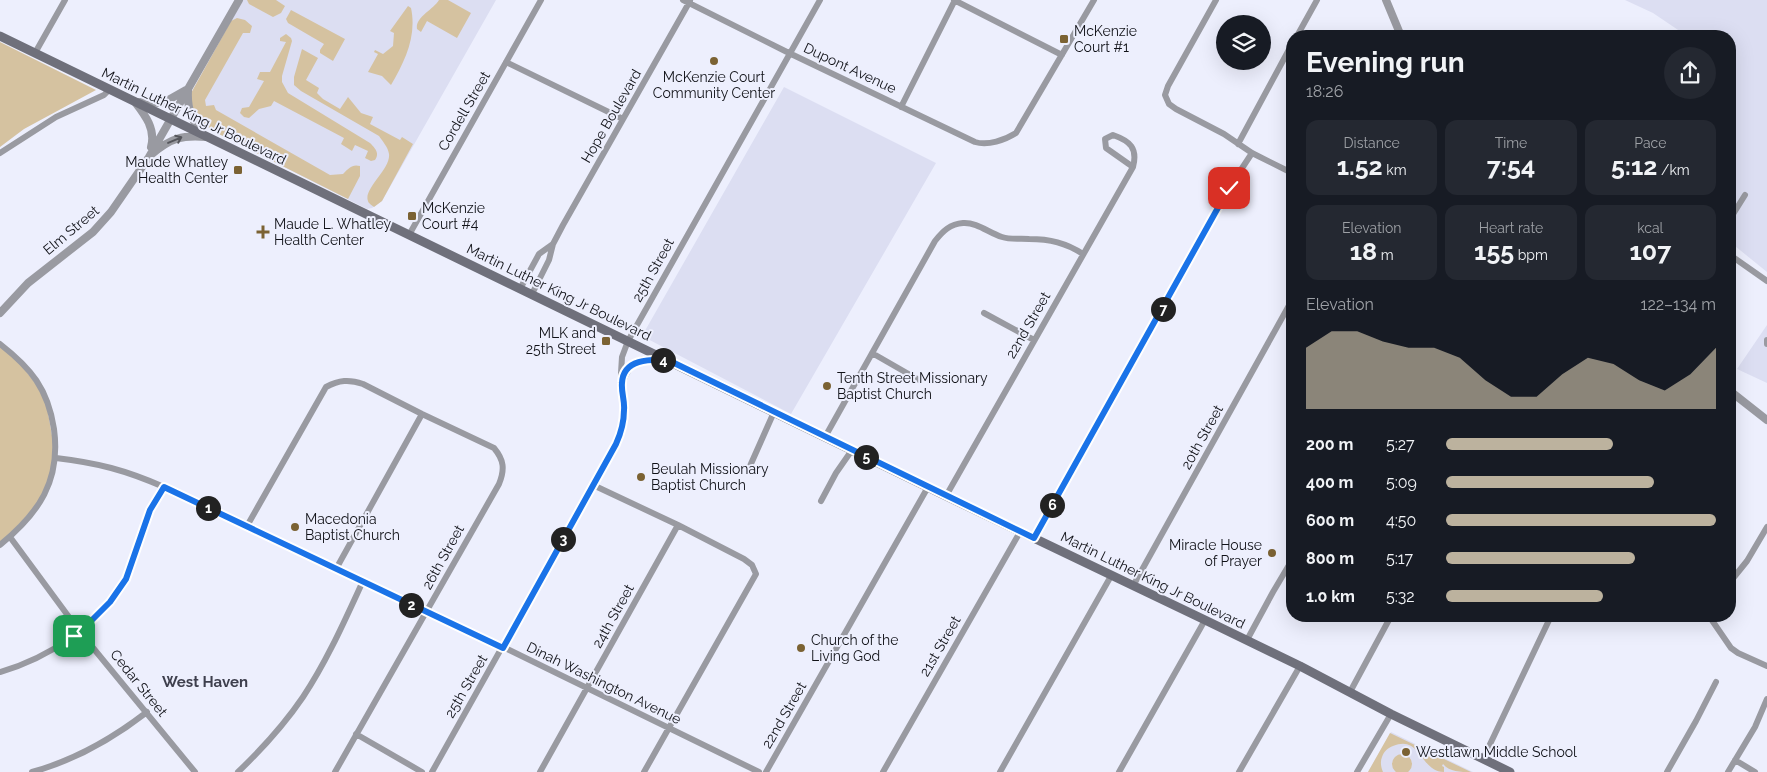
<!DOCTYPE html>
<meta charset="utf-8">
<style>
:root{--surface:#171b24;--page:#242831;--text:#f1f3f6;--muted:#9ea1a6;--accent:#bcb29e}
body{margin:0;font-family:Raleway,sans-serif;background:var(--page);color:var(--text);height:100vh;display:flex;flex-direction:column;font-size:19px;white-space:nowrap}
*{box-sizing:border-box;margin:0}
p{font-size:16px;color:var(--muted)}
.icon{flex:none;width:28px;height:28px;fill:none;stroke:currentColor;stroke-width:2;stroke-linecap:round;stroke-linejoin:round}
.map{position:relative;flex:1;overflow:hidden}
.side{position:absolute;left:1286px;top:30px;width:450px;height:592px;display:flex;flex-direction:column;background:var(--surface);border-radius:20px;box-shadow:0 5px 20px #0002}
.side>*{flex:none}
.buttons{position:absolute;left:1216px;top:15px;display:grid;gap:10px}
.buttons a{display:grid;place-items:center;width:55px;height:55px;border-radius:50%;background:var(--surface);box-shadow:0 5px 20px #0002;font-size:25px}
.pin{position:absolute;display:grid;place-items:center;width:42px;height:42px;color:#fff;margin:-21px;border-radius:10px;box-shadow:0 2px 8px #0006}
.km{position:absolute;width:25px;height:25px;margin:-12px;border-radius:50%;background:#222;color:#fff;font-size:14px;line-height:25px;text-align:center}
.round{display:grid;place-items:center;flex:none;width:52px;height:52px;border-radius:26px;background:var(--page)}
.head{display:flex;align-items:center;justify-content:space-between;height:85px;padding:0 20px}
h1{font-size:28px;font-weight:700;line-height:38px}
.metrics{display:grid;grid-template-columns:repeat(3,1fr);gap:8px;height:85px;padding:5px 20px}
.metrics div{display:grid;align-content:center;border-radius:12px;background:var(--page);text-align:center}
.metrics b{font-size:25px;font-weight:700}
.metrics small{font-size:14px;font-weight:400}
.metrics p{font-size:14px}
.chart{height:140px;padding:10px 20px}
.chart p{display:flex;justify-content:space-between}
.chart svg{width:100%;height:90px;margin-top:5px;fill:var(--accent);opacity:.7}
ul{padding:0 20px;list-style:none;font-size:16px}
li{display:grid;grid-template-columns:80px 60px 1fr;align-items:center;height:38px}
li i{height:12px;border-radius:6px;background:var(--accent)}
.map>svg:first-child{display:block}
.built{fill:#dcdef2}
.green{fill:#d5c2a0}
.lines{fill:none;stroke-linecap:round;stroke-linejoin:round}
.minor{stroke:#999aa1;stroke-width:6}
.tertiary{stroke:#999aa1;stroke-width:8}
.secondary{stroke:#6f707b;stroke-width:9}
.oneway{stroke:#55565c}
.route-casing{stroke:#fff;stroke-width:10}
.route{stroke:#1a73e8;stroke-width:6}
.poi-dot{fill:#7b6233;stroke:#edeffd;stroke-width:2}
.labels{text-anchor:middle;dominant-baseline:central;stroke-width:4;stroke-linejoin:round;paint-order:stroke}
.poi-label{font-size:14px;fill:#111218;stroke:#edeffd;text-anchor:start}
.street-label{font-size:14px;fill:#111218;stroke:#edeffd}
.neighbourhood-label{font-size:15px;font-weight:bold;fill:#3e3f4d;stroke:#edeffd}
</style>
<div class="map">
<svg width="1767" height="772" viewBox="0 0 1767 772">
<rect width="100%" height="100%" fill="#edeffd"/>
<path class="built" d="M 243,0 L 496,0 L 382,201 L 372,208 L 367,209 L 217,133 L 190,95 Z
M 1625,0 L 1767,0 L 1767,272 L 1730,242 L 1730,36 L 1687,36 L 1653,13 Z
M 784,87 L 936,163 L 791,414 L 642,336 Z
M 1767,325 L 1767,383 L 1737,369 Z
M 1391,732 L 1473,772 L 1368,772 Z"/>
<path class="green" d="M 247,0 L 276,0 L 285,6 L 281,13 L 273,17 L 249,4 Z
M 439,0 L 448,0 L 471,13 L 457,38 L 427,21 L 421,32 L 417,29 C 415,17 433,10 439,0 Z
M 408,6 L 411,8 C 417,36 405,61 391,85 L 382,76 L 368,72 L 378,54 L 374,52 L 375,50 L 383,54 L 393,46 L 394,33 L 390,31 Z
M 291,10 L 345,39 L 333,61 L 320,53 L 320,50 L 324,44 L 288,23 L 286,19 Z
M 237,18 L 245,20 L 252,26 L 250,33 L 243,33 L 205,100 L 206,106 L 214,105 L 216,110 L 330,175 L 343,174 C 349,168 352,164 360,166 L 360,176 L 348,199 L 217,133 L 198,121 L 191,111 L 190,95 L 231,21 Z
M 286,34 L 291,38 L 292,41 L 282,76 L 282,82 L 288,93 L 370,143 C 375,148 380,153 375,160 L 371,161 L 365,158 L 368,151 L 355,145 L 352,151 L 341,144 L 344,138 L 274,101 L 271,106 L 259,109 L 249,118 L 244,117 L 240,113 L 242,108 L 249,107 L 264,81 L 257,79 L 260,72 L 270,72 L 286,42 L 280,41 L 280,38 Z
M 0,42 L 96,90 L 24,129 L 0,147 Z
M 302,49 L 318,58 L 306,80 L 319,88 L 317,93 L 323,99 L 340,109 L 348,97 L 361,113 L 373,117 L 370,124 L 400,140 L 402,137 L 413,144 L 382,201 L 374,207 C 373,206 368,203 368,201 C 363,189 391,169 389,154 C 388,147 383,142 379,136 L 301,91 L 294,85 L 294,77 Z
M 0,344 L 13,354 L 45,396 L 56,458 L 42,499 L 0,545 Z
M 1390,733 L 1471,772 C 1460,772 1450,772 1443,764 L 1442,766 L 1444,767 L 1444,772 C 1420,772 1421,734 1393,746 C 1388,748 1384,751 1382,757 C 1380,762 1381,767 1383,772 L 1368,772 Z
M1392 764a10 10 0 1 1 20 0a10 10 0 1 1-20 0Z"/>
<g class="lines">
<path class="minor" d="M 683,0 L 789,53 L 975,142 C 988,146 1005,140 1016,133 L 1094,0
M 954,0 L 1062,55
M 1216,0 L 1168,86 L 1165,95 L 1169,104 L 1176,109 L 1224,134 L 1252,153 L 1292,173
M 1297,36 L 1317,0
M 35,53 L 65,0
M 506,62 L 623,119
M 901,107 L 955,0
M 1113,135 C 1130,141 1138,148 1133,167 L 1106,148 L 1105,139 Z
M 1238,144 L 1292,44
M 0,153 L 56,117 L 104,95 L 109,90
M 1730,219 L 1745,195
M 409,235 L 541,0
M 1730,255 L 1767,281
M 520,289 L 539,254 L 553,244
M 532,294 L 549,260 L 553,244 L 563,225 L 690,1
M 984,313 L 1034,340
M 1767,340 L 1767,344
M 0,344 C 31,368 48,389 54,429 C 61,481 39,513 0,545
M 872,353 L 919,380
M 825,437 L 935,241 C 943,231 950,224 963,223 C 977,222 989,233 1002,237 C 1011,240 1020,238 1029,239 C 1050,239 1066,243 1083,254
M 56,458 C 98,463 125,470 164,487 L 503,647 L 759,772
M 750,466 L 774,412
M 593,485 L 678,525 L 744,559 L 752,565 L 756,574 L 644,772
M 946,496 L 1133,167
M 821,501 L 836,473 L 852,450
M 247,526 L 326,387 C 339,380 349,379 363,384 L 422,414 L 494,448 C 504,460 505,469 499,484 L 335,772
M 10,537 L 80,632 L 195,772
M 1034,538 L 1229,188 L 1252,153
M 336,569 L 422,414
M 1730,582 L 1747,561 L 1767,527
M 1133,586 L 1292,300
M 1709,616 L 1731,648 L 1738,653 L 1767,666
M 1247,640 L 1273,592 L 1292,560
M 0,672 C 46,659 104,623 126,579 C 134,563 137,545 143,528 C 148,513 156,500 164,487
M 1350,692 L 1391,616
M 356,734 L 422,772
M 1483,759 L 1551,616
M 1735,760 L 1755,772
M 32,772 C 76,760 112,739 147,712
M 238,772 C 262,749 284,725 303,697 C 327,661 345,620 363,581
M 432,772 L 616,444 L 622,427 L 624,409 L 621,373 L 622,357 L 628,341 L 820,0
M 540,772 L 678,525
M 766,772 L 928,487
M 883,772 L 1020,532
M 1000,772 L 1111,576
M 1119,772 L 1205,620
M 1239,772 L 1300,666
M 1357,772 L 1391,714
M 1667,772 L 1696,721 L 1716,682
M 1728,772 L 1755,727 L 1767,699"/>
<path class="tertiary" d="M 1386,0 L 1401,36
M 188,91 C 187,108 191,121 202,133
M 135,102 C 145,115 156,129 151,147
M 136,102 L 163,103 L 186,90
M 152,154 C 171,138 182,135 206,137
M 0,313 L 28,283 L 93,232 L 111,212 L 149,157 L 239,0
M 622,382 C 628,361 642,358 663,360
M 1730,391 L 1767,420"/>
<path class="secondary" d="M 0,36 L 946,496 L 1205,620 L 1300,666 L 1391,714 L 1510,772"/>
</g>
<defs><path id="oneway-shaft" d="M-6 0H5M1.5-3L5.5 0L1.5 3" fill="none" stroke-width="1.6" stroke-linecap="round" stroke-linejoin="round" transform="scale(1.25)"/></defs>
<use class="oneway" href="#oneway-shaft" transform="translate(175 140) rotate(-23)"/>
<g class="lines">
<defs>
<path id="route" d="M 74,636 L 92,620 L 110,602 L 126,579 L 150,510 L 164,487 L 503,648 L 616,444 C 621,433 624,422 624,410 C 625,401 621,392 622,383 C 623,359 650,359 668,360 L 1034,538 L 1229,188"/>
</defs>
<use href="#route" class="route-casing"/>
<use href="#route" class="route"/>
</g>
<g class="poi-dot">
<rect x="1059" y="34" width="10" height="10" rx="2.5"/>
<circle cx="714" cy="61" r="5"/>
<rect x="233" y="165" width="10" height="10" rx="2.5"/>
<rect x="407" y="211" width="10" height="10" rx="2.5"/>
<path d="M260.5 224.5h5v5h5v5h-5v5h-5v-5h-5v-5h5z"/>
<rect x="601" y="336" width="10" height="10" rx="2.5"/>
<circle cx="827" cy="386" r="5"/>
<circle cx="641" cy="477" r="5"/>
<circle cx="295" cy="527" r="5"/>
<circle cx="1272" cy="553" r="5"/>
<circle cx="801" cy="648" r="5"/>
<circle cx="1406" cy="752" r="5"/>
</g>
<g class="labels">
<g class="poi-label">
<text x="1074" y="31">McKenzie<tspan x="1074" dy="16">Court #1</tspan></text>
<text x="714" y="77" text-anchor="middle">McKenzie Court<tspan x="714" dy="16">Community Center</tspan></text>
<text x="228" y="162" text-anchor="end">Maude Whatley<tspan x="228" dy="16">Health Center</tspan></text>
<text x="422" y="208">McKenzie<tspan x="422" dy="16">Court #4</tspan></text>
<text x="274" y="224">Maude L. Whatley<tspan x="274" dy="16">Health Center</tspan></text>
<text x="596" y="333" text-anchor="end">MLK and<tspan x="596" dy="16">25th Street</tspan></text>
<text x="837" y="378">Tenth Street Missionary<tspan x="837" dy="16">Baptist Church</tspan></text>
<text x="651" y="469">Beulah Missionary<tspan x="651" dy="16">Baptist Church</tspan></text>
<text x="305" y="519">Macedonia<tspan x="305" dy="16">Baptist Church</tspan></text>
<text x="1262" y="545" text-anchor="end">Miracle House<tspan x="1262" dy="16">of Prayer</tspan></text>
<text x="811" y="640">Church of the<tspan x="811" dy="16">Living God</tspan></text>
<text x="1416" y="752">Westlawn Middle School</text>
</g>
<g class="street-label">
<text transform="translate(850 68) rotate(25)">Dupont Avenue</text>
<text transform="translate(464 111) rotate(-60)">Cordell Street</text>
<text transform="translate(194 116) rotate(26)">Martin Luther King Jr Boulevard</text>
<text transform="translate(611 116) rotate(-60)">Hope Boulevard</text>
<text transform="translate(71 230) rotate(-40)">Elm Street</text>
<text transform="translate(653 270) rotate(-61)">25th Street</text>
<text transform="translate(559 292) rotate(26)">Martin Luther King Jr Boulevard</text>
<text transform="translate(1028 325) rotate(-60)">22nd Street</text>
<text transform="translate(1202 437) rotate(-61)">20th Street</text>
<text transform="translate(443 557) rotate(-61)">26th Street</text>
<text transform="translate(1153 580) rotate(26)">Martin Luther King Jr Boulevard</text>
<text transform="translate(613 616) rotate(-61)">24th Street</text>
<text transform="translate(940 646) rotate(-60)">21st Street</text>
<text transform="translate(139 683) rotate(51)">Cedar Street</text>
<text transform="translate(604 683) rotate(26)">Dinah Washington Avenue</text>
<text transform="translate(466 686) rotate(-60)">25th Street</text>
<text transform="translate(784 715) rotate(-60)">22nd Street</text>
</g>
<g class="neighbourhood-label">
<text x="205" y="682">West Haven</text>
</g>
</g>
</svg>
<div class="buttons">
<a><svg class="icon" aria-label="layers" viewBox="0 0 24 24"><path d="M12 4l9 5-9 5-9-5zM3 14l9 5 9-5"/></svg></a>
</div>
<div class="pin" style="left:74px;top:636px;background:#1e9e55"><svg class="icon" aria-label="arrive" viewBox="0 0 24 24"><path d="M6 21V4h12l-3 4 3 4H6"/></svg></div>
<div class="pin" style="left:1229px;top:188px;background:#d93025"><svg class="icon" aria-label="check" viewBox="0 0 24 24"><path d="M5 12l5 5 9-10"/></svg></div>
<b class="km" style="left:208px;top:508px">1</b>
<b class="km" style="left:411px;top:605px">2</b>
<b class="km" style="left:563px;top:539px">3</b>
<b class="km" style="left:663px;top:360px">4</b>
<b class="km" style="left:866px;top:457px">5</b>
<b class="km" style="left:1052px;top:505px">6</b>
<b class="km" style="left:1163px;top:309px">7</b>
<section class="side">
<div class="head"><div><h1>Evening run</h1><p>18:26</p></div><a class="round"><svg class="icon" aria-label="share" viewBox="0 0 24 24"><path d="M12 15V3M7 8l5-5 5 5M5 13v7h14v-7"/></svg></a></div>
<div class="metrics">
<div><p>Distance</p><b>1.52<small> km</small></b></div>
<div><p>Time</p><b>7:54</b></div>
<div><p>Pace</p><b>5:12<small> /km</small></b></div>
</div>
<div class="metrics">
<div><p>Elevation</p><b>18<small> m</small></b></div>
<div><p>Heart rate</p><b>155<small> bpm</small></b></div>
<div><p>kcal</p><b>107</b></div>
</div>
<div class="chart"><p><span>Elevation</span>122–134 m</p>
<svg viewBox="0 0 160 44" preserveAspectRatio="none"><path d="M0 44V14L10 6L20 6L30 11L40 14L50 14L60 19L70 30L80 38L90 38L100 27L110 19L120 22L130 30L140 35L150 27L160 14V44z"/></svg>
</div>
<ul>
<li><b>200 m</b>5:27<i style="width:62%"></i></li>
<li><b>400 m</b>5:09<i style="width:77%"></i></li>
<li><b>600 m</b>4:50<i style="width:100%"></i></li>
<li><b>800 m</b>5:17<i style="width:70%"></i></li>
<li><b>1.0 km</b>5:32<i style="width:58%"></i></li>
</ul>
</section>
</div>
